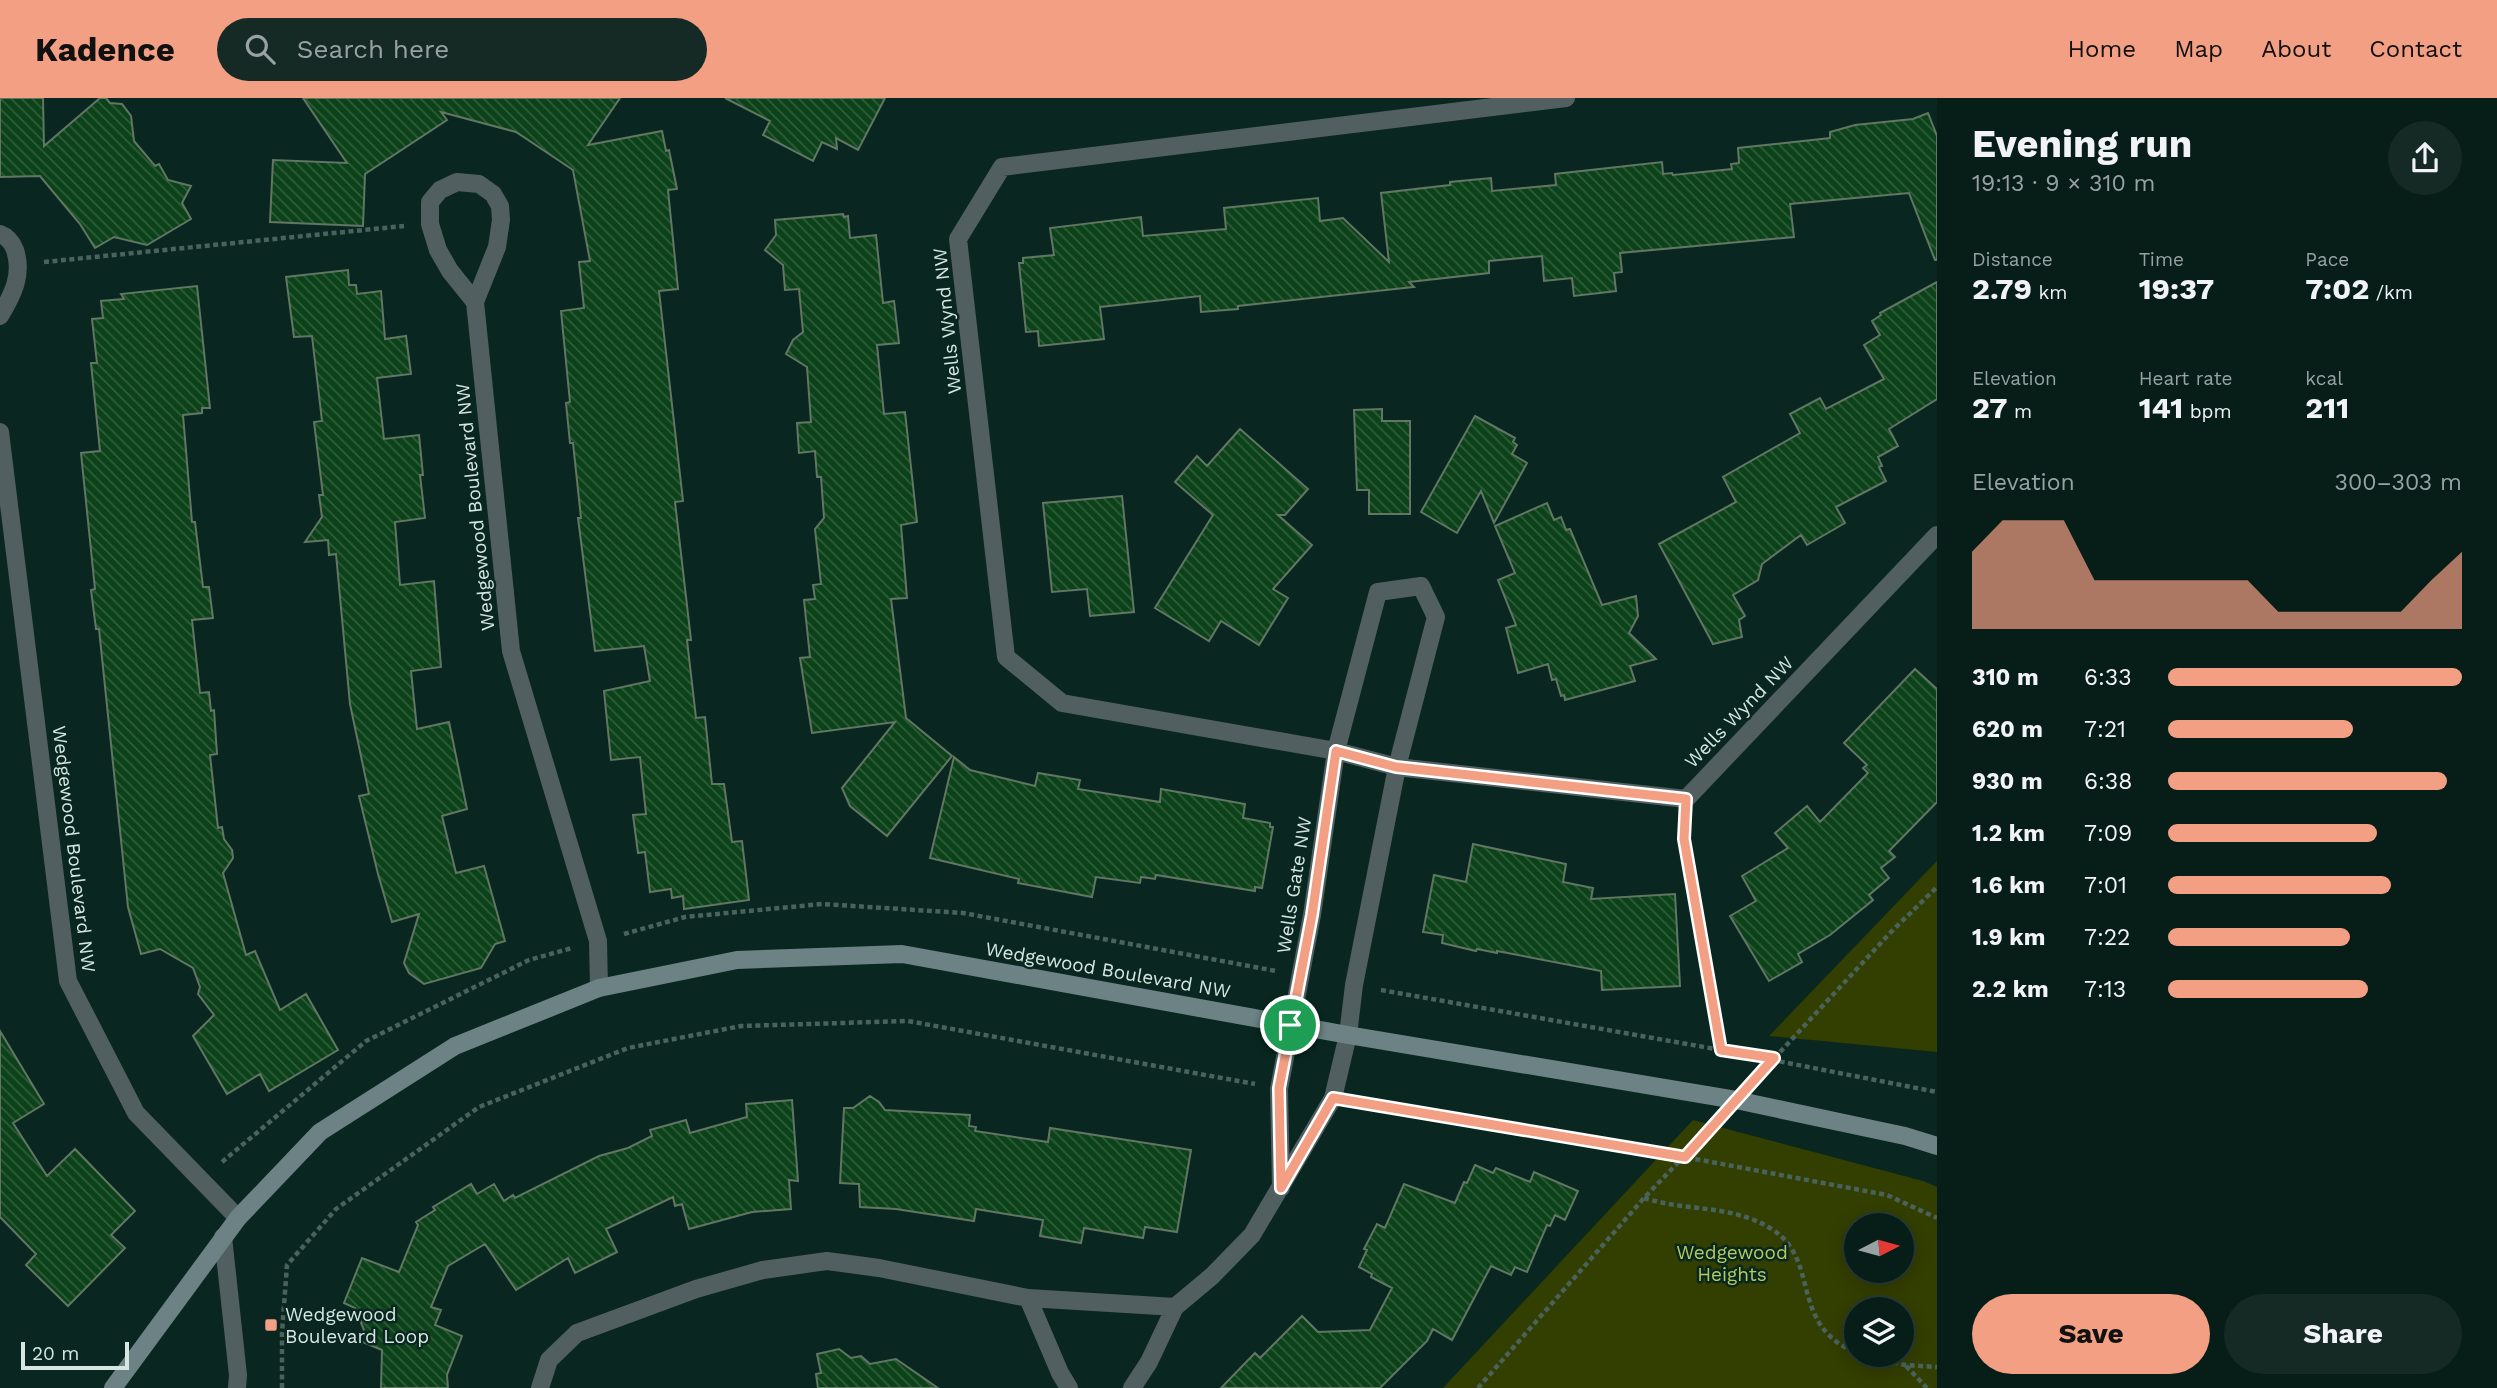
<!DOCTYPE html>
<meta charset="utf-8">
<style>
:root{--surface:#071d18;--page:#152a25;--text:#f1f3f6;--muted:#98a2a2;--line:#283b37;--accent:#f39f84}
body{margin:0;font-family:"Work Sans",sans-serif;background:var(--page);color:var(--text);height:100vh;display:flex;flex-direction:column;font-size:26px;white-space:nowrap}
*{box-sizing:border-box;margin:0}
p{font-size:23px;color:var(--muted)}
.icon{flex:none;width:38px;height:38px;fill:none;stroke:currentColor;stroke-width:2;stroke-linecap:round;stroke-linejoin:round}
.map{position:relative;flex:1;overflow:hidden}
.details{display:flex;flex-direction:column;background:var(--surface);width:560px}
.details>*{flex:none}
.needle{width:46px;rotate:84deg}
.tools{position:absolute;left:1844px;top:1115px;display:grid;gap:14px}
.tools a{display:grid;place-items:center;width:70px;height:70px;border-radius:50%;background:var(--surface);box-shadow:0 4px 18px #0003,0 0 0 2px var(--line);font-size:35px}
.scale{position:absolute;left:21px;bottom:18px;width:108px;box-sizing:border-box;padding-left:7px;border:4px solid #d6e7e1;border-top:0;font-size:19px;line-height:24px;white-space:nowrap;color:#d6e7e1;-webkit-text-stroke:5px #092720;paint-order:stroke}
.pin{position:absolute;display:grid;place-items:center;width:60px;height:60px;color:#fff;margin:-30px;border:4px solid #fff;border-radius:50%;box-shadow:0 2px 7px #0007}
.round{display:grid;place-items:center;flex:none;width:74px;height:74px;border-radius:37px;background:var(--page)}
.headline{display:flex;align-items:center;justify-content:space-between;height:119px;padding:0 35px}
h1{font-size:38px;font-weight:700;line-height:52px}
.metrics{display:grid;grid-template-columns:repeat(3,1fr);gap:10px;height:119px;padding:7px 35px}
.metrics div{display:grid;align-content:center}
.metrics b{font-size:30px;font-weight:700}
.metrics small{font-size:19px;font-weight:400}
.metrics p{font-size:19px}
.chart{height:196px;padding:14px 35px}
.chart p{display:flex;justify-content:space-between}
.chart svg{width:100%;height:126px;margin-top:7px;fill:var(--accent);opacity:.7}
.cta{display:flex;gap:14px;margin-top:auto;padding:14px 35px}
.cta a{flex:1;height:80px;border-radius:42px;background:var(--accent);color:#111;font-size:28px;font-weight:700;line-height:80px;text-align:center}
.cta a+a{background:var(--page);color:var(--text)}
ul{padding:0 35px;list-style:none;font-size:23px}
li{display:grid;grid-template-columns:112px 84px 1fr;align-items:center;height:52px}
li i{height:18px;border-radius:9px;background:var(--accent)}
header{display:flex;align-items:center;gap:42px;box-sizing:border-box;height:98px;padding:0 35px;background:var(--accent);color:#111}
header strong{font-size:33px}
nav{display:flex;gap:38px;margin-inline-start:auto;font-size:24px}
.search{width:490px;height:63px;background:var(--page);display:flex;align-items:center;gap:18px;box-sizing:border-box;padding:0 24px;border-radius:38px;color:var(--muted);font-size:26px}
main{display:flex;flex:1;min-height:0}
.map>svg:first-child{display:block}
.green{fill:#333e01;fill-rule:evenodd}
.building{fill:url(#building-back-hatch);stroke:#617663;stroke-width:2}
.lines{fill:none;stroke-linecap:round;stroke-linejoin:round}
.path{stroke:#49635c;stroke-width:4.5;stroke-dasharray:5 3.5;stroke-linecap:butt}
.lane{stroke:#515f60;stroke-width:18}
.street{stroke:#515f60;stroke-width:18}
.secondary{stroke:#6c8284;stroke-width:18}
.route-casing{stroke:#fff;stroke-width:14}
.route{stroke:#f39f84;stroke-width:9}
.poi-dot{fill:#f39f84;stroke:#092720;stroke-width:2.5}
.labels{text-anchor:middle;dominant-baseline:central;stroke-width:5;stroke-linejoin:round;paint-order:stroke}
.street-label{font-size:19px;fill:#d6e7e1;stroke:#092720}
.park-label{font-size:19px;fill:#b4cc5d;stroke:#092720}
.poi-label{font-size:19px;fill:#d6e7e1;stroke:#092720;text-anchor:start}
</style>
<header>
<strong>Kadence</strong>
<div class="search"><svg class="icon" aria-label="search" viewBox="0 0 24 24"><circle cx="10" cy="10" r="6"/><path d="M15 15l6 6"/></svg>Search here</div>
<nav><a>Home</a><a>Map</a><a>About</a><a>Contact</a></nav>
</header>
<main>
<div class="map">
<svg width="1937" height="1290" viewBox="0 0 1937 1290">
<defs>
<pattern id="building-back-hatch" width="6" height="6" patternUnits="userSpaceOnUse" patternTransform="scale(1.75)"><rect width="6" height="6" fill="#0c4219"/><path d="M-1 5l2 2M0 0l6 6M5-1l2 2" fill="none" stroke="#2f5d3a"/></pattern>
</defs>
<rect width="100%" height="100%" fill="#092720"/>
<path class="green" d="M 1937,763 L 1937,954 L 1769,938 Z
M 1693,1022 L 1923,1083 L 1937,1089 L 1937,1290 L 1443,1290 ZM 1857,1127 L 1902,1127 L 1902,1172 L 1857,1172 ZM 1857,1211 L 1902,1211 L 1902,1256 L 1857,1256 Z"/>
<path class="building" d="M 0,0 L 43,0 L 44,48 L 100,0 L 106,0 L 110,5 L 122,6 L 131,18 L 134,43 L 155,68 L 159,66 L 168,82 L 191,88 L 182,105 L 191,121 L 147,147 L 114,139 L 95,150 L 80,126 L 40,78 L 0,79 Z
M 303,0 L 620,0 L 588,47 L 662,33 L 666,53 L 669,52 L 677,91 L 668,92 L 678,191 L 659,193 L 683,403 L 675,404 L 691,542 L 687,542 L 696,620 L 705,619 L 712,686 L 724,686 L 732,744 L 742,743 L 749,802 L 684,811 L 683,798 L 672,800 L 671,791 L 650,794 L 645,754 L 638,755 L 633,717 L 646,716 L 640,659 L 611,662 L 604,593 L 650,583 L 644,548 L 595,553 L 578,420 L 581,420 L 573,345 L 570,345 L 566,305 L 570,304 L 561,213 L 584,210 L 579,164 L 590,163 L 573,72 L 516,34 L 441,14 L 447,22 L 365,76 L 363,128 L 270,124 L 273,62 L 347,65 Z
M 725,0 L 885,0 L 858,52 L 836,40 L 837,51 L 822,44 L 813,63 L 763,37 L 770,23 Z
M 1928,15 L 1937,38 L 1937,162 L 1935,162 L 1909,95 L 1790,106 L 1794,139 L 1620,155 L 1622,174 L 1614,175 L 1616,193 L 1574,198 L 1572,180 L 1544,183 L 1542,158 L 1489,163 L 1489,175 L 1409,184 L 1414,189 L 1238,208 L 1238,211 L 1201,214 L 1200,198 L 1100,209 L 1104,241 L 1039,248 L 1038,233 L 1026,234 L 1019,165 L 1023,165 L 1023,160 L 1054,157 L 1050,130 L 1141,119 L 1143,138 L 1226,131 L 1224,110 L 1318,100 L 1320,123 L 1343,120 L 1389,164 L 1381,95 L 1450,87 L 1450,84 L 1491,80 L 1492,93 L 1556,87 L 1555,76 L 1662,64 L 1663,76 L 1672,75 L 1673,77 L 1732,71 L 1731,66 L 1739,65 L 1738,50 L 1830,40 L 1830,34 L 1855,27 L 1913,21 Z
M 843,116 L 844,119 L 848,118 L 850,140 L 876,137 L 883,205 L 894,203 L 899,245 L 877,247 L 884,316 L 905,314 L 917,424 L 901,427 L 907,500 L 891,501 L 906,620 L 952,658 L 887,738 L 850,708 L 842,690 L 895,624 L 812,635 L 800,560 L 810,559 L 804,502 L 815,501 L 813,487 L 821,486 L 815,431 L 824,420 L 821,379 L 817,379 L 815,353 L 799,355 L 797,325 L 811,324 L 807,269 L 786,256 L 793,242 L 803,234 L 799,191 L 785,192 L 783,167 L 765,152 L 776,137 L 775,122 Z
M 348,172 L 349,187 L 356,187 L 357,196 L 381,193 L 385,241 L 406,238 L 411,276 L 377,280 L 384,341 L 419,337 L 423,377 L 420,377 L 425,420 L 395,424 L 400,487 L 434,483 L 441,569 L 411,573 L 417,631 L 449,624 L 467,711 L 442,718 L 456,775 L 484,768 L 505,843 L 495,846 L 481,870 L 424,886 L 409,875 L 404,865 L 419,816 L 392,824 L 378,776 L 359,698 L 369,696 L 350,606 L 336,456 L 329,457 L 328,442 L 305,444 L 322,419 L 319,397 L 323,397 L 314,324 L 322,323 L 312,238 L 294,239 L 286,179 Z
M 1937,184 L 1937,301 L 1889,331 L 1898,348 L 1878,359 L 1882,368 L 1879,369 L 1886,383 L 1836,409 L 1845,425 L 1807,447 L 1801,437 L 1762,466 L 1758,482 L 1733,497 L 1745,518 L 1739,522 L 1742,539 L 1713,546 L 1659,446 L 1736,404 L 1723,379 L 1800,335 L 1790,316 L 1820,300 L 1826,311 L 1884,281 L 1864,247 L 1880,237 L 1872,223 L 1881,217 L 1880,215 Z
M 197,188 L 210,310 L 202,310 L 202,315 L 183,317 L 192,424 L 195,424 L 203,489 L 209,489 L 213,520 L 192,522 L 200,595 L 209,594 L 211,613 L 214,612 L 217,656 L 210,657 L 218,730 L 222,729 L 224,741 L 232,752 L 233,760 L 223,775 L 246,857 L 255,853 L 280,912 L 306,896 L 338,952 L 269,993 L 260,976 L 227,996 L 193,938 L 214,917 L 198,896 L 200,889 L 193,870 L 160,851 L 141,856 L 128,809 L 99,531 L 96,531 L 91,492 L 95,491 L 81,355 L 100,353 L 91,265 L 97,265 L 92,221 L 103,220 L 101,203 L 124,201 L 121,196 Z
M 1382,311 L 1382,323 L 1410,323 L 1410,416 L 1369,416 L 1369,392 L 1357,392 L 1354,312 Z
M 1475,318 L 1515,340 L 1513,344 L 1517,347 L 1512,356 L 1527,365 L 1494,425 L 1481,393 L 1457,435 L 1421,414 Z
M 1240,331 L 1308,391 L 1285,417 L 1278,417 L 1312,447 L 1273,491 L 1288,500 L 1259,547 L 1221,523 L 1209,543 L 1155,510 L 1213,417 L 1175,384 L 1197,358 L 1207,368 Z
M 1122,398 L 1134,514 L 1090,518 L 1087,491 L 1052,494 L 1043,405 Z
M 1547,405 L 1554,422 L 1561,419 L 1566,432 L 1570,431 L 1602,507 L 1636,498 L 1638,518 L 1629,535 L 1656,561 L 1630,568 L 1635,583 L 1565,602 L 1564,597 L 1561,598 L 1556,581 L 1552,582 L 1548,566 L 1518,575 L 1506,530 L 1516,527 L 1498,482 L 1515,475 L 1495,428 Z
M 1915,571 L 1937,591 L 1937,704 L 1889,753 L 1895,759 L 1881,770 L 1889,780 L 1869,797 L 1873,802 L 1830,837 L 1798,856 L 1802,864 L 1769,883 L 1730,818 L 1756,803 L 1742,778 L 1788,750 L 1775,735 L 1807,708 L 1820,724 L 1868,675 L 1863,670 L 1867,667 L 1844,645 Z
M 954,659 L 970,672 L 1035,688 L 1038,675 L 1080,682 L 1078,691 L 1160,704 L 1161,691 L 1245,706 L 1243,720 L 1270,725 L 1270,729 L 1273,729 L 1262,790 L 1255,789 L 1255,793 L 1156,777 L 1155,781 L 1141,779 L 1140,785 L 1096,779 L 1092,799 L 1018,785 L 1019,781 L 930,760 Z
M 1473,746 L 1566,766 L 1563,784 L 1593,790 L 1591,801 L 1675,796 L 1680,888 L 1602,892 L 1601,873 L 1497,853 L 1497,855 L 1477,851 L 1476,853 L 1442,845 L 1443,837 L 1423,834 L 1434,777 L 1466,784 Z
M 0,933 L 44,1006 L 13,1025 L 47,1078 L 75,1051 L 135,1113 L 111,1137 L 125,1150 L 68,1208 L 26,1167 L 36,1156 L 0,1119 Z
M 870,998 L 879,1004 L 885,1012 L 970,1017 L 969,1028 L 976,1029 L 975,1033 L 1048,1044 L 1050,1030 L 1191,1052 L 1177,1134 L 1145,1129 L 1143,1140 L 1084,1130 L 1081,1145 L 1040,1138 L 1043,1122 L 976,1111 L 974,1123 L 896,1111 L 860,1109 L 859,1086 L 840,1085 L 844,1010 L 853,1010 Z
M 792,1002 L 798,1083 L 789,1082 L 791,1111 L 752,1114 L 689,1131 L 682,1106 L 675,1108 L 673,1099 L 606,1131 L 617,1154 L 575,1175 L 568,1160 L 516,1192 L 485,1146 L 448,1168 L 431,1209 L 441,1212 L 435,1227 L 462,1238 L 447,1277 L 448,1290 L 381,1290 L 382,1252 L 360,1243 L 364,1232 L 355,1210 L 344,1205 L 362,1160 L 399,1174 L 418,1127 L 416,1124 L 435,1112 L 433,1109 L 471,1086 L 477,1096 L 494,1086 L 504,1103 L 513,1097 L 515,1100 L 599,1058 L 628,1050 L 652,1038 L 650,1032 L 686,1022 L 690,1035 L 747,1019 L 746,1006 Z
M 1475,1067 L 1493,1075 L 1496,1070 L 1530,1084 L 1534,1074 L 1578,1093 L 1565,1122 L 1555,1117 L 1550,1128 L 1547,1127 L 1527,1174 L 1515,1169 L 1511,1177 L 1491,1168 L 1452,1242 L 1433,1231 L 1427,1243 L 1380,1290 L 1221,1290 L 1255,1255 L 1260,1260 L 1302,1218 L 1318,1234 L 1370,1232 L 1392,1190 L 1371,1179 L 1372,1176 L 1359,1169 L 1367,1152 L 1364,1151 L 1377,1126 L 1385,1130 L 1404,1086 L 1455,1105 L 1464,1084 L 1467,1085 Z
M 839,1251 L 851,1260 L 861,1258 L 870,1266 L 896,1261 L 938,1290 L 818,1290 L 816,1276 L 821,1275 L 817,1256 Z"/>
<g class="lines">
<path class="path" d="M 44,164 L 404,128
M 1685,726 L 1684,741 L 1721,952 L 1937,994
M 624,836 L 685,819 L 822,806 L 963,815 L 1276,873
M 1381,892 L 1721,952
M 1757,979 L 1890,835 L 1937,789
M 1360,1005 L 1685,1059 L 1887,1097 L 1937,1120
M 222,1064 L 366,943 L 529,862 L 572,850
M 1644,1100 C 1688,1114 1734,1106 1773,1132 C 1821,1163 1788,1227 1857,1255
M 1860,1256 L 1905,1267 L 1937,1269
M 1906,1268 L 1927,1290
M 282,1290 L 282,1235 L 287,1167 L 336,1111 L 479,1009 L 628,950 L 741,928 L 908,923 L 1255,986
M 1478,1290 L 1644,1100 L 1714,1027"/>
<path class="lane" d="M 223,1139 L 238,1277 L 237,1290"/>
<path class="street" d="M 1566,0 L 1002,69 L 958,141 L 1006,559 L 1062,605 L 1336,653 L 1397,669 L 1686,701 L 1937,437
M 0,136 C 8,139 12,144 15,152 C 23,177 13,196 0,218
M 475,204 L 450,173 L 438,152 L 430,126 L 430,104 L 440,92 L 457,84 L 479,86 L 493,96 L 500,108 L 501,122 L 497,149 L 475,204 L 511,553 L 598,843 L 599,890
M 0,334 L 68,883 L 136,1015 L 238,1120
M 1028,1200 L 1060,1275 L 1069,1290
M 540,1290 L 549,1262 L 577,1235 L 696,1191 L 763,1172 L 827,1163 L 879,1170 L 1028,1200 L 1175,1209
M 1132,1290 L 1149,1264 L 1175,1209 L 1212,1178 L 1252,1137 L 1333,1000 L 1348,937 L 1354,887 L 1397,669 L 1436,519 L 1421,488 L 1378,494 L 1336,653 L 1312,817 L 1279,991 L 1281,1090"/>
<path class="secondary" d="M 113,1290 L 238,1120 L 320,1034 L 455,948 L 599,890 L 737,862 L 902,856 L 1348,937 L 1736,1002 L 1905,1038 L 1937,1048"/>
</g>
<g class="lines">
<defs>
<path id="route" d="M 1336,653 L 1396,669 L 1686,701 L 1684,741 L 1721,952 L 1774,960 L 1685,1059 L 1333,1000 L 1281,1090 L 1279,990 L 1312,817 Z"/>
</defs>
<use href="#route" class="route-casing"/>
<use href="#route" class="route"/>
</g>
<rect class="poi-dot" x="264" y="1220" width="14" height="14" rx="3.5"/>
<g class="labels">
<g class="street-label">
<text transform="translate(947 223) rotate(-96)">Wells Wynd NW</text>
<text transform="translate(475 409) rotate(-96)">Wedgewood Boulevard NW</text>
<text transform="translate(1739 614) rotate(-46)">Wells Wynd NW</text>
<text transform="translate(74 751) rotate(83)">Wedgewood Boulevard NW</text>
<text transform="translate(1294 787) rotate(-81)">Wells Gate NW</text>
<text transform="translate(1108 872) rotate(10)">Wedgewood Boulevard NW</text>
</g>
<g class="park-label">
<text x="1732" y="1154">Wedgewood<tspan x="1732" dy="22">Heights</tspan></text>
</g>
<g class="poi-label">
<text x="285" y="1216">Wedgewood<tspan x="285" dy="22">Boulevard Loop</tspan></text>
</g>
</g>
</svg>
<div class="tools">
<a><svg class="needle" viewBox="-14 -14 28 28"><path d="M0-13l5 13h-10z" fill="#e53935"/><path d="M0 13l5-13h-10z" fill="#98a2a2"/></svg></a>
<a><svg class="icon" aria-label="layers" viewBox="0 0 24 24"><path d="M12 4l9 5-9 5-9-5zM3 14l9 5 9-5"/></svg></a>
</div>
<div class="scale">20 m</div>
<div class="pin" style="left:1290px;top:927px;background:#1e9e55"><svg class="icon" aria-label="arrive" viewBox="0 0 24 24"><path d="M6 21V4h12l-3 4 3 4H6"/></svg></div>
</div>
<section class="details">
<div class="headline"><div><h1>Evening run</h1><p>19:13 · 9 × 310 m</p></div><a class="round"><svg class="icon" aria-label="share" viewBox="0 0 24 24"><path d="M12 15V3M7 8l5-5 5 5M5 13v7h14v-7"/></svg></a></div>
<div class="metrics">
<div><p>Distance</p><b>2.79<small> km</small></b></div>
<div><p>Time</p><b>19:37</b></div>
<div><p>Pace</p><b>7:02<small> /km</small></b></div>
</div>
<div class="metrics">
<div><p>Elevation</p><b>27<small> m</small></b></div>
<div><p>Heart rate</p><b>141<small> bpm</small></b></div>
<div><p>kcal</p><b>211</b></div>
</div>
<div class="chart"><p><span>Elevation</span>300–303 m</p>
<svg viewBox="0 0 160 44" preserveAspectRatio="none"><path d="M0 44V17L10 6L20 6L30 6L40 27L50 27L60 27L70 27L80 27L90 27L100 38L110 38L120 38L130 38L140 38L150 27L160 17V44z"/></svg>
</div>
<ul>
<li><b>310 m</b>6:33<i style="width:100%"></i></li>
<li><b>620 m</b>7:21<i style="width:63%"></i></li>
<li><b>930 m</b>6:38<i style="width:95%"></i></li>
<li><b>1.2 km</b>7:09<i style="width:71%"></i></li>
<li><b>1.6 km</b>7:01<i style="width:76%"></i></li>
<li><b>1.9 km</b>7:22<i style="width:62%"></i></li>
<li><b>2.2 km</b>7:13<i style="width:68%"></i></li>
</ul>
<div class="cta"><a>Save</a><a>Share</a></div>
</section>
</main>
